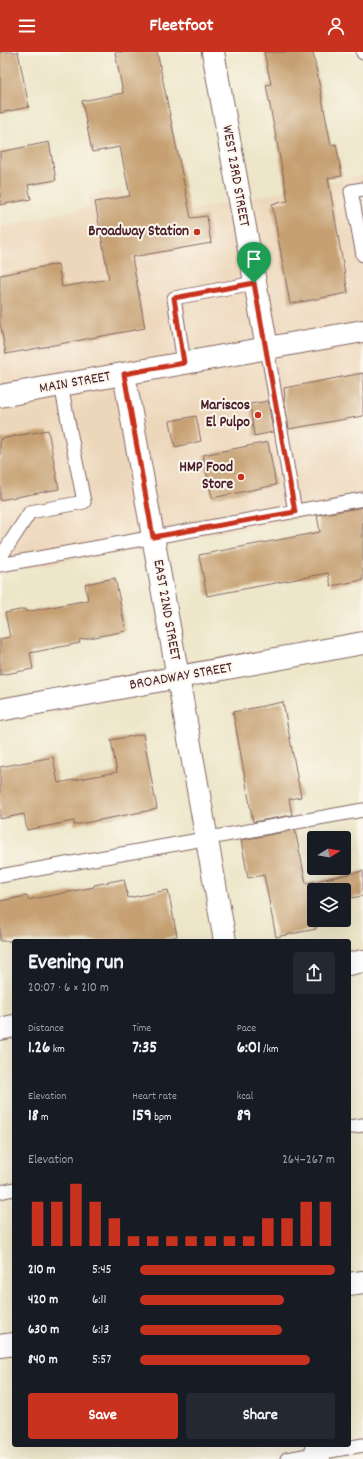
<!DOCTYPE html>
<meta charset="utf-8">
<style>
:root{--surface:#171b24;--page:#242831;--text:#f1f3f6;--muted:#9ea1a6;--accent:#c8321e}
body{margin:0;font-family:Dekko,sans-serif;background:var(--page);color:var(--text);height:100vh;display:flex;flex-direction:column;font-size:15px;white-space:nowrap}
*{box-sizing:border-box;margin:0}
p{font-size:13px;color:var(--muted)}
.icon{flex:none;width:22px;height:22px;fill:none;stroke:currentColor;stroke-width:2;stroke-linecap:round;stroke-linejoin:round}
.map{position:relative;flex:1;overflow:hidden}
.side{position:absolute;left:12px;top:887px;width:339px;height:508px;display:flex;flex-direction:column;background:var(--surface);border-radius:4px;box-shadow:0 4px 16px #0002}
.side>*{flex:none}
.needle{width:26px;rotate:79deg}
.buttons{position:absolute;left:307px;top:779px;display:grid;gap:8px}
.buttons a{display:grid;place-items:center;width:44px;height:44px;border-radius:4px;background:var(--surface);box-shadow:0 4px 16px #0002;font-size:20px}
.pin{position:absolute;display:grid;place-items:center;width:34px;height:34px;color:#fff;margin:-41px -17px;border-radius:50% 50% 50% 0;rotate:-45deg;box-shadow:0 0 4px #0007}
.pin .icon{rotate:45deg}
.round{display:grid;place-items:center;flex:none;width:42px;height:42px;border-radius:4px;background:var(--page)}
.headline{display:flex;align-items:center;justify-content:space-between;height:68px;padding:0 16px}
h1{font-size:22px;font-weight:800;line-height:30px}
.figures{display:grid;grid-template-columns:repeat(3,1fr);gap:6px;height:68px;padding:4px 16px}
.figures div{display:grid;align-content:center}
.figures b{font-size:17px;font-weight:800}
.figures small{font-size:11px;font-weight:400}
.figures p{font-size:11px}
.chart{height:112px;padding:8px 16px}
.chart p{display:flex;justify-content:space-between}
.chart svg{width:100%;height:72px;margin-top:4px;stroke:var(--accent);stroke-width:6}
.primary-button{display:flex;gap:8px;margin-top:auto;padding:8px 16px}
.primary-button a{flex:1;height:46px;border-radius:4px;background:var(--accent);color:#fff;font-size:16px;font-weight:800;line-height:46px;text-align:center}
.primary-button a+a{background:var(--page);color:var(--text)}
ul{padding:0 16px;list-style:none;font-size:13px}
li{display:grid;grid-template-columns:64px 48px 1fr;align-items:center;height:30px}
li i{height:10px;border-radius:5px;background:var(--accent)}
header{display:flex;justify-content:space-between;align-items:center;height:52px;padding:0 16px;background:var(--accent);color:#fff;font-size:18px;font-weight:800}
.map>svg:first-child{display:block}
.built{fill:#edd7bb}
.building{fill:#c6a072}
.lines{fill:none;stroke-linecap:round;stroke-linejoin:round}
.service-casing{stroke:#836562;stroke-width:15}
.minor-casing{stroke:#836562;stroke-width:24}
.tertiary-casing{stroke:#836562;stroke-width:24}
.secondary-casing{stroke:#836562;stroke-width:24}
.service{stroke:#fff;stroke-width:13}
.minor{stroke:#fff;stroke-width:22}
.tertiary{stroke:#fff;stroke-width:22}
.secondary{stroke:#fff;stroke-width:22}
.route-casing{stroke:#fff;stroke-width:8}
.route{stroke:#c8321e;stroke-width:5}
.poi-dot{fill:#c8321e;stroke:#fbf7ec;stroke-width:1.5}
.labels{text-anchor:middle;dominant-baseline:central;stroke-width:4;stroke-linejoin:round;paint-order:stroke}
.street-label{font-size:15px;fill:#4a1f2b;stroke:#fbf7ec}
.poi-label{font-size:15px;font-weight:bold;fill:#4a1f2b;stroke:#fbf7ec;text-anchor:end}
</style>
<header><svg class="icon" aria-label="menu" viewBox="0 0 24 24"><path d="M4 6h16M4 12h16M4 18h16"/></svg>Fleetfoot<svg class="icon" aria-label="person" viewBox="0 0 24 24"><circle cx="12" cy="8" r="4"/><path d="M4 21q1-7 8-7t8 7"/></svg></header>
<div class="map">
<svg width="363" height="1407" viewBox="0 0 363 1407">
<rect width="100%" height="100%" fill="#fbf7ec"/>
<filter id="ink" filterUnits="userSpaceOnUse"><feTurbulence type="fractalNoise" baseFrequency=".025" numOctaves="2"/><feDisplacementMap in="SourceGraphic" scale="8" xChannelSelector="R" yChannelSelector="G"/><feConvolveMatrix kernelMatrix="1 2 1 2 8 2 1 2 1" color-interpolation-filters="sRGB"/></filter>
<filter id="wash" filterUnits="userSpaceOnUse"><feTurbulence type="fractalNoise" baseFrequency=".012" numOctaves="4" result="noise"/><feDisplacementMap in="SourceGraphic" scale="16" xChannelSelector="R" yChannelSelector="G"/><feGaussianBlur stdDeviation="0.9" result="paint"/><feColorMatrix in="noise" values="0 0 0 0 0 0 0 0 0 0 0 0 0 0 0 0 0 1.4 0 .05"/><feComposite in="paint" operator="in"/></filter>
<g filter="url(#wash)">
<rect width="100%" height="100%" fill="#ede6c9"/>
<path class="built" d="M 363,123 L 363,455 L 0,521 L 0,175 L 90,155 L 88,143 L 122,137 L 130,171 Z"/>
<g id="blocks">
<path class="building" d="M 0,0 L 18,0 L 29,55 L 0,61 Z
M 115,0 L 157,0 L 191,166 L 207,164 L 211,191 L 132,205 L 145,276 L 6,302 L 0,271 L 0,223 L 58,212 L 62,235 L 109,227 L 95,150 L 130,144 L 120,95 L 92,100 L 82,49 L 123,41 Z
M 264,0 L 313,0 L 331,93 L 336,92 L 342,124 L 328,126 L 348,241 L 290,252 L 272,152 L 288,149 L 266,33 L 271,32 Z
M 49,90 L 56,128 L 28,133 L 31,147 L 0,153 L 0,100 Z
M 363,321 L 363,364 L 289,377 L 284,346 L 285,346 L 284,336 Z
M 268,349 L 273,380 L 254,384 L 250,352 Z
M 196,364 L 201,389 L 175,395 L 170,369 Z
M 48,378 L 59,437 L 0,448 L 0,387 Z
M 268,390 L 276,433 L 212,446 L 203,403 Z
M 363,455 L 363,528 L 331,534 L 328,521 L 207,544 L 199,503 L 320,480 L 317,463 Z
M 115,526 L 126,579 L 79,588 L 80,591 L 30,601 L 33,617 L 0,623 L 0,587 L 10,585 L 5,561 L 25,557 L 26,560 L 88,548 L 85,532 Z
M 283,650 L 301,745 L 289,747 L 292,763 L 253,770 L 233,660 Z
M 143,682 L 157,757 L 74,773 L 74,769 L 27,778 L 24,762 L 0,767 L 0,715 L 53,705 L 58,731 L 117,720 L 111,688 Z
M 295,778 L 306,831 L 363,819 L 363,844 L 344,847 L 344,838 L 314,838 L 314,853 L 312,854 L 316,877 L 276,885 L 264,823 L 248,826 L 241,788 Z
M 124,827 L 128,846 L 168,838 L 177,884 L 153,889 L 0,889 L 0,849 L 27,844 L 28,848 L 94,835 L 94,833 Z"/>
</g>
</g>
<g filter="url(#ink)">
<use href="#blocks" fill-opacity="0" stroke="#836562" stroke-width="1"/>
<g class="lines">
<defs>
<path id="service" d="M 363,0 L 363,1
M 363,137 L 351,139 L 363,203
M 267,296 L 295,460
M 184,311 L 174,246 L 254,231
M 0,506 L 30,460 L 84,450 L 61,333
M 0,513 L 363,447
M 0,824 L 363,758
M 349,1075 L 363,1073
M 0,1140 L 14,1137
M 287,1407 L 363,1393"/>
<path id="minor" d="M 213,0 L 267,296
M 124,322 L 225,889
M 349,912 L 363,909
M 0,977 L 14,974
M 349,1232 L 363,1230
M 0,1294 L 14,1292
M 316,1393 L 319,1407"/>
<path id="tertiary" d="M 0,658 L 363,591"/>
<path id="secondary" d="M 0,344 L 363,279"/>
</defs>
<use href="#service" class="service-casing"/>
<use href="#minor" class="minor-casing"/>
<use href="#tertiary" class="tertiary-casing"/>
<use href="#secondary" class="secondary-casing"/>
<use href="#service" class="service"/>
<use href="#minor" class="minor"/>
<use href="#tertiary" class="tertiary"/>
<use href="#secondary" class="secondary"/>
</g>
</g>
<g class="lines" filter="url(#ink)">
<defs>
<path id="route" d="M 254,231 L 295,460 L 153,485 L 124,322 L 184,311 L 174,246 Z"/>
</defs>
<use href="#route" class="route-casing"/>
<use href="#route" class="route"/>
</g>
<g class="poi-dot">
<circle cx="197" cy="180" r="4"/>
<circle cx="258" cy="363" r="4"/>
<circle cx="241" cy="425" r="4"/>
</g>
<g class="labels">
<g class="street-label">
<text transform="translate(235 124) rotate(80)">WEST 23RD STREET</text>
<text transform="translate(75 331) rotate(-10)">MAIN STREET</text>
<text transform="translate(166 558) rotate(80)">EAST 22ND STREET</text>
<text transform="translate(181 625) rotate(-10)">BROADWAY STREET</text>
</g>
<g class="poi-label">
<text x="189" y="180">Broadway Station</text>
<text x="250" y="354">Mariscos<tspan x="250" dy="17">El Pulpo</tspan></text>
<text x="233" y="416">HMP Food<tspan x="233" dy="17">Store</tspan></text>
</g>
</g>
</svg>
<div class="buttons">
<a><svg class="needle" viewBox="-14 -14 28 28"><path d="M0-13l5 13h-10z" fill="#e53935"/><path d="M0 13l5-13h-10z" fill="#9ea1a6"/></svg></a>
<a><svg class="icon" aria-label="layers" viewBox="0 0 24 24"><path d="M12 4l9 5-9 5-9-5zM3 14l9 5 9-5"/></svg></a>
</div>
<div class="pin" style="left:254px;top:231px;background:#1e9e55"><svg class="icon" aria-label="arrive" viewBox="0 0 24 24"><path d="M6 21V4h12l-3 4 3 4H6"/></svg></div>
<section class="side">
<div class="headline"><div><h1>Evening run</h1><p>20:07 · 6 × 210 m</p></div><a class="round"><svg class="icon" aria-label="share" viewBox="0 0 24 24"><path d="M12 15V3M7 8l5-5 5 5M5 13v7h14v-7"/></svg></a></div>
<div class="figures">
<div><p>Distance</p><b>1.26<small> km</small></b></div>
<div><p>Time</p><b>7:35</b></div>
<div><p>Pace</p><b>6:01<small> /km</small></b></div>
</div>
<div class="figures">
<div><p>Elevation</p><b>18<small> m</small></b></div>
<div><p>Heart rate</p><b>159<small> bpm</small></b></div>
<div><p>kcal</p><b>89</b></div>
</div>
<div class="chart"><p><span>Elevation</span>264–267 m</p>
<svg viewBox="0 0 160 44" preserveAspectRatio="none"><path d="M5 44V17M15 44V17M25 44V6M35 44V17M45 44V27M55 44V38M65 44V38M75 44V38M85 44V38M95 44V38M105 44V38M115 44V38M125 44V27M135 44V27M145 44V17M155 44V17"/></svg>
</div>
<ul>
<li><b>210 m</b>5:45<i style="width:100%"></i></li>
<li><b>420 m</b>6:11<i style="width:74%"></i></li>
<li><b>630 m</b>6:13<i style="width:73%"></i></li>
<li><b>840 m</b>5:57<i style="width:87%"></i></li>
</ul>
<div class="primary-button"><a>Save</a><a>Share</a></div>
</section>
</div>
